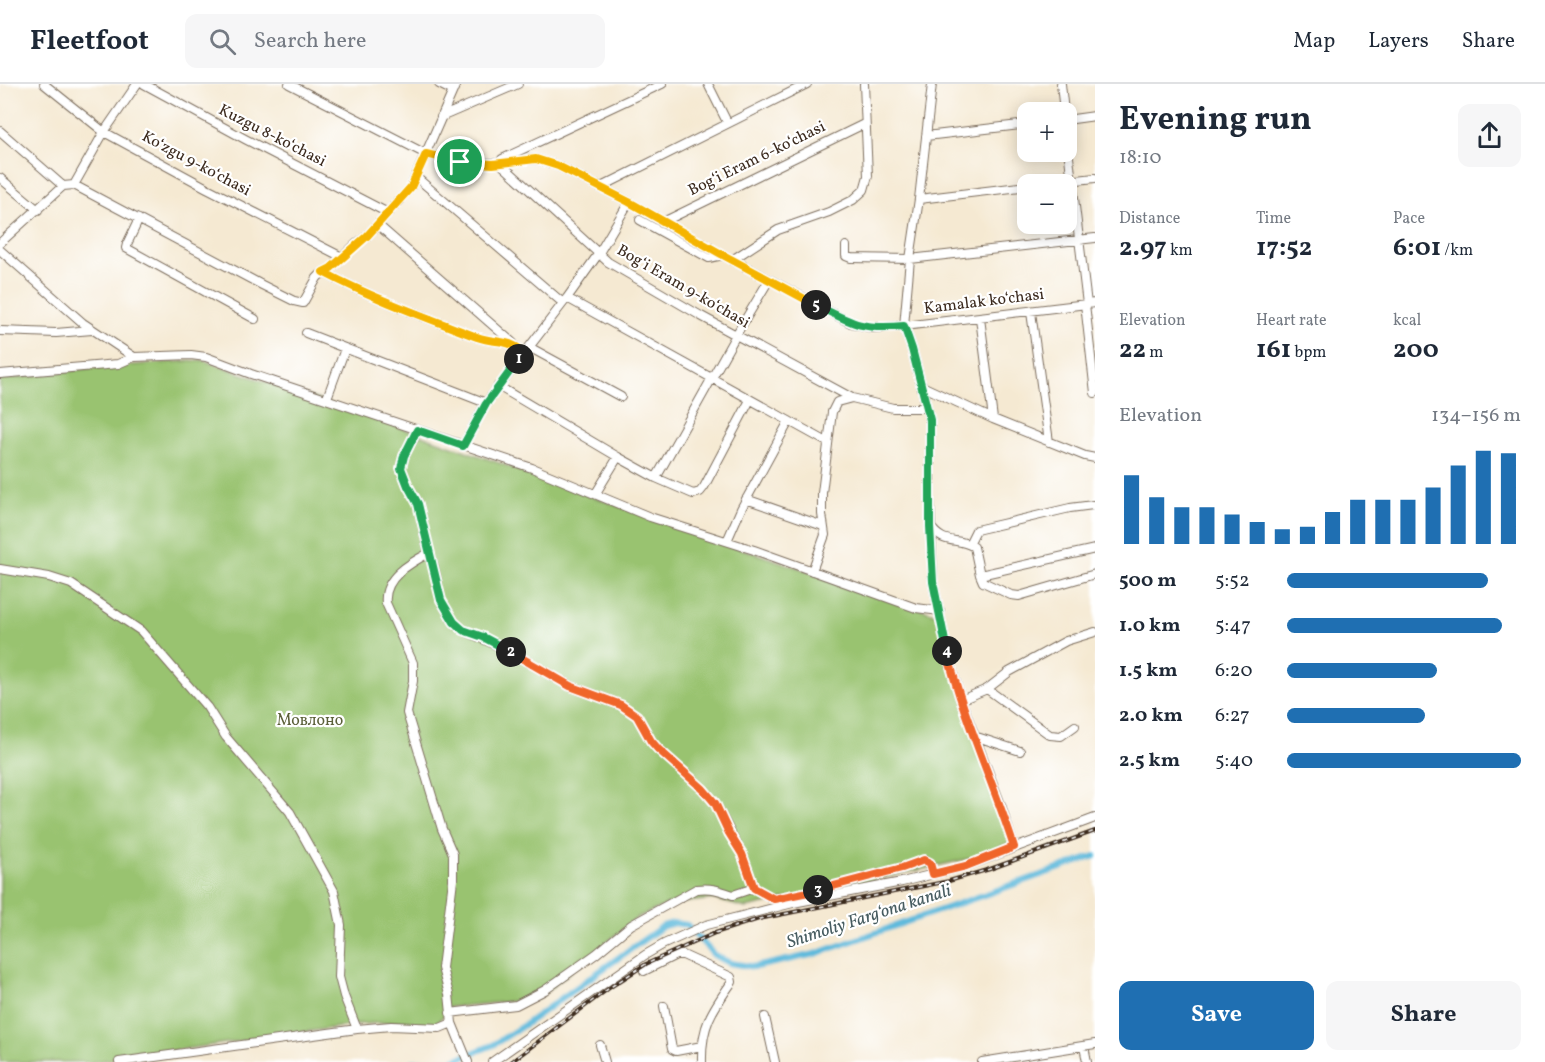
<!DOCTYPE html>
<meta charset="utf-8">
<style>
:root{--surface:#fff;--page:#f6f6f7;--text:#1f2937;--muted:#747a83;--line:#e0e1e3;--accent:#1f6fb2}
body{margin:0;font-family:Vollkorn,serif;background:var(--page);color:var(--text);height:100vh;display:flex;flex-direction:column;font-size:22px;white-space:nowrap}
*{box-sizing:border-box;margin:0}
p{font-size:20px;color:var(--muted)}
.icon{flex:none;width:33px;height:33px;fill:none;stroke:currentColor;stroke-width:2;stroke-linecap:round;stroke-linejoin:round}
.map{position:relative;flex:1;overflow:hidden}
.details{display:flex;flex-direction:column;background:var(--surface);width:450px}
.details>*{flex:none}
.controls{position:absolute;left:1017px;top:18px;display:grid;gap:12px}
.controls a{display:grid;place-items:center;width:60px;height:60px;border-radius:12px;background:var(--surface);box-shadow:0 3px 15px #0003;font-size:30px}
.pin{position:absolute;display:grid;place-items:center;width:51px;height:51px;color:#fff;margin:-26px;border:3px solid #fff;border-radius:50%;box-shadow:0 2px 6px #0007}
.km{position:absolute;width:30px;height:30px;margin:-15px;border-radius:50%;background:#222;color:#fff;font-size:16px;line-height:30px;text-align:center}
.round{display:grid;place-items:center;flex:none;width:63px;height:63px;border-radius:12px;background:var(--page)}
.head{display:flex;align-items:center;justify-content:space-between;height:102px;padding:0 24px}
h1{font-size:33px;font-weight:700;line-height:45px}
.figures{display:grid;grid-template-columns:repeat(3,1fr);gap:9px;height:102px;padding:6px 24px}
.figures div{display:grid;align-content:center}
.figures b{font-size:26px;font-weight:700}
.figures small{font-size:16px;font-weight:400}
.figures p{font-size:16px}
.chart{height:168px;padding:12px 24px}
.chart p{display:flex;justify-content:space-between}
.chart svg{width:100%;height:108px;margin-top:6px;stroke:var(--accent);stroke-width:6}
.button{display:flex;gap:12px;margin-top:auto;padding:12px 24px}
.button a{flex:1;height:69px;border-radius:12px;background:var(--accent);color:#fff;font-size:24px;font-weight:700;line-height:69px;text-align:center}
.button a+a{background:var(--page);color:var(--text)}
ul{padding:0 24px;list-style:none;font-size:20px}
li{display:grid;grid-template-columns:96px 72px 1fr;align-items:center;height:45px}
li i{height:15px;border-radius:8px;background:var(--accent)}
header{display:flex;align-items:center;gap:36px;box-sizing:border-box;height:84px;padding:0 30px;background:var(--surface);border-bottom:2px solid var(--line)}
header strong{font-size:28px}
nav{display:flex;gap:33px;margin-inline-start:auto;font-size:21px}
.search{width:420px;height:54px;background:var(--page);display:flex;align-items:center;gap:15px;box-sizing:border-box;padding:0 21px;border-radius:12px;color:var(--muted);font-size:22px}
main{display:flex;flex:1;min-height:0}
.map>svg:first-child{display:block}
.green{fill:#99c36f;stroke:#6a7646;stroke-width:1.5}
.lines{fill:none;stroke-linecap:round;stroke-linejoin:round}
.canal{stroke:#5ebadc;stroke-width:6}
.minor-casing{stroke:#7c6d5d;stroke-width:10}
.minor{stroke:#fff;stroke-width:8}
.rail-casing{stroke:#3b2a1e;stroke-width:4}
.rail{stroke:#fff;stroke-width:1.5;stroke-dasharray:4.5;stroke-linecap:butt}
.split-1-casing{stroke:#fff;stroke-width:12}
.split-2-casing{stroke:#fff;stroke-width:12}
.split-3-casing{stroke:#fff;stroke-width:12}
.split-4-casing{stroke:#fff;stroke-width:12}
.split-5-casing{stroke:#fff;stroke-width:12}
.split-6-casing{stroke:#fff;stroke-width:12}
.split-1{stroke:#f5b400;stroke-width:8}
.split-2{stroke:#22a559;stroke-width:8}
.split-3{stroke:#f0652b;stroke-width:8}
.split-4{stroke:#f0652b;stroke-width:8}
.split-5{stroke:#22a559;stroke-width:8}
.split-6{stroke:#f5b400;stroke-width:8}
.labels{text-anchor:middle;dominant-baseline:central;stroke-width:4.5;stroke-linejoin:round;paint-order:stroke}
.street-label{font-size:16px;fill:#3b2a1e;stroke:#fff}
.park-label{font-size:16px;fill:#5c603a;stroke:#fff}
.water-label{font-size:18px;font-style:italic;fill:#475c60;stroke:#fff}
</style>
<header>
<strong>Fleetfoot</strong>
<div class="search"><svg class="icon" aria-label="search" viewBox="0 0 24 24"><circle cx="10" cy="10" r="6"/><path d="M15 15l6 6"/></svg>Search here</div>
<nav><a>Map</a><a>Layers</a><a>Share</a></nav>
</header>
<main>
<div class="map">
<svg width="1095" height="978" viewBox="0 0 1095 978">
<rect width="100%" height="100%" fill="#fff"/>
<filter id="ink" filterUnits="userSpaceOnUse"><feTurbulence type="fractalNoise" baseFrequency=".0167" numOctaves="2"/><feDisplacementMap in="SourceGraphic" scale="12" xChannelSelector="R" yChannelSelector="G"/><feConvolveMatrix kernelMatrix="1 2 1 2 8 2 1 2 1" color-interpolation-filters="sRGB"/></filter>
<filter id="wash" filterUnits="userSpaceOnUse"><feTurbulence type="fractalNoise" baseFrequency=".008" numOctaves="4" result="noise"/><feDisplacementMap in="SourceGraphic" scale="24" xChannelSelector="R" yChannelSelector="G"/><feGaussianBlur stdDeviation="1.35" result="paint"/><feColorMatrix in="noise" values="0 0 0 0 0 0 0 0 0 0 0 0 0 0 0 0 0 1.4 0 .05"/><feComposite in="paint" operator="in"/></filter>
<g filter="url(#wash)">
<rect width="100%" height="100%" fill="#f5e9d2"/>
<path class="green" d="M 202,276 L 413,348 L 688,447 L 937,530 L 1011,758 L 977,773 L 746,824 L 713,815 L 669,820 L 638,833 L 537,915 L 450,923 L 435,942 L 401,938 L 361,940 L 92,978 L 0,978 L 0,296 L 91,284 Z"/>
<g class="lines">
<path class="canal" d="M 413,978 L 452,977 L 493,961 L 527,939 L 663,842 L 674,839 L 687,841 L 714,871 L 730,879 L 755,883 L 815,870 L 1095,772"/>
</g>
</g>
<g filter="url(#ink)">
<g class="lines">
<defs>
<path id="minor" d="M 44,0 L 104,48 L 207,104 L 342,173
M 144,0 L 245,55 L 388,129
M 289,0 L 426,70 L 460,78 L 493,79 L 536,75 L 558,82 L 629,118 L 723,171 L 851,239 L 872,244 L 904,242 L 1095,219
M 439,0 L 453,7
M 708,0 L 727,38
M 932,0 L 919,115 L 910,175 L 904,242 L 912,265 L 930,336 L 930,413 L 933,498 L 947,568 L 961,616 L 1001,721 L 1014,763
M 1061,0 L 1064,28
M 441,33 L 518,0
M 1066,36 L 1095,32
M 0,47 L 63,102
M 1066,49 L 1087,220
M 926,52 L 1028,40
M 502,75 L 662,0
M 500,79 L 608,178 L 701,232 L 852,314 L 893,324 L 927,324
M 416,93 L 563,219
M 0,94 L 38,126
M 1041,100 L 1095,94
M 74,101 L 262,201 L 294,217 L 303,219 L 317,194 L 323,188 L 331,184 L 356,160 L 367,152 L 411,103 L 456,0
M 601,103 L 807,0
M 919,115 L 1028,102
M 139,135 L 127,160 L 126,164 L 255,235
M 640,136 L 709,174 L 723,171
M 663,138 L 864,40
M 378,141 L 513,259
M 0,159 L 63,102 L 74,101 L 104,48 L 137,0
M 846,162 L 846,172 L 851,174 L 910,175 L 1095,154
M 0,166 L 83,239 L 134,273 L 191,271 L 206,273 L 251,290 L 532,384 L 650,433 L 754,466 L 916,524 L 940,527
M 732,176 L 778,146 L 829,128 L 853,116 L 864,106 L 868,92 L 864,0
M 323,188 C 372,214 425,233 477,253 C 498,260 507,254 525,269
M 567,214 L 827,358
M 1085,220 L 1095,309
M 1031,228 L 1049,358
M 980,234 L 993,335
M 0,247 L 56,249 L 92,246
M 306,249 L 486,319
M 529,263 L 621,313
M 0,290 L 118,280 L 134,273
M 498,302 L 618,373 L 656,394 L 693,410 L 700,408 L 704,403 L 750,316
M 922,302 L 993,335 L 1085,372 L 1095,374
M 327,314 L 345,265
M 418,346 L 404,372 L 401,384 L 408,402 L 418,419 L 429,469
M 463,362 L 486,319 L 567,214 L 599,169 L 629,118
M 656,394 L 736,251 L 769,196
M 596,409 L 618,373
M 746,415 L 823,442
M 930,442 C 945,463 956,452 974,463 L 980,491 L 1095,465
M 727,457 L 741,425 L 789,337
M 969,460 L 976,446 L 1070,424 L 1093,421
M 0,485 L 49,493 L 71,500 L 141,547 L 207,623 L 226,653 L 290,728 L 334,807 L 341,841 L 339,893 L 344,912 L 357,945
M 812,487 L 825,451 L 822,430 L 822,409 L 832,328 L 837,318 L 852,314
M 980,491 L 983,498 L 1011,511 L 1019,512 L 1095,490
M 987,605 L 1050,651 L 1061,652 L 1075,642
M 961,616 L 987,605 L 1009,588 L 1066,557 L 1095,548
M 974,652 L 1020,667
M 644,887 L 676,871 L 683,871 L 731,893 L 732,898 C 712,926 701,942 702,978
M 664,922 L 672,965 L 676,967 L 702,962
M 450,929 L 516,921 L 545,906 L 596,870 L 631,841 L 696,805 C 711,803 719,806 733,811 L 754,804
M 765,933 L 775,978
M 452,939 L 468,978
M 600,961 L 605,978
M 1084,962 L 1087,978
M 119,978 L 357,945 L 391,942 L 440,944 L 452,939 L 449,910 L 442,884 L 453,796 L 453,770 L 442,745 L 407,629 L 413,597 L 413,579 L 386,519 C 383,494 410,479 429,469 L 434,483 L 441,516 L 454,538 L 463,546 L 505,565 L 570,602 L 621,621 L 637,632 L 651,657 L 658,665 L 703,705 L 715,719 L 742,770 L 754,804 L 774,815 L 790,813 L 902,784 L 924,776 L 930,779 L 933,790
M 492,978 L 645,871 L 664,860 L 706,841 L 793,819 L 902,798 L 966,782 L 1095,734
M 982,978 L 1095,960"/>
</defs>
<use href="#minor" class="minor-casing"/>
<use href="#minor" class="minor"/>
<defs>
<path id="rail" d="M 511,978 L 612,902 L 646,880 L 715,849 L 759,835 L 949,797 L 990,785 L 1095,747"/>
</defs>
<use href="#rail" class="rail-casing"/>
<use href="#rail" class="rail"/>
</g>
</g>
<g class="lines" filter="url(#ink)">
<defs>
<path id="split-1" d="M 460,78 L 426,70 L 411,103 L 367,152 L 331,184 L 323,188 C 372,214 425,233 477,253 C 498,260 507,254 525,269 L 519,275"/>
<path id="split-2" d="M 511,568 L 483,553 L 463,546 L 454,538 L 441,516 L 418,420 L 408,402 L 401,384 L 404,372 L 417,346 L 463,362 L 486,320 L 519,275"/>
<path id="split-3" d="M 511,568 L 570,602 L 621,621 L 637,632 L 651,657 L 658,665 L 703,705 L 715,719 L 729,749 L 742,770 L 754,804 L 774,815 L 818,806"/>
<path id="split-4" d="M 818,806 L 902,784 L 924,776 L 930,779 L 933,790 L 966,782 L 1014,763 C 993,697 963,634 947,567"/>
<path id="split-5" d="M 816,221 C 853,240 862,246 904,242 L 912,265 L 930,336 L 930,442 L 933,498 L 947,567"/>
<path id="split-6" d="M 460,78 L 493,80 L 536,75 L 558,82 L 629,118 L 723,171 L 816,221"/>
</defs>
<use href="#split-1" class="split-1-casing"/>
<use href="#split-2" class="split-2-casing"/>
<use href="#split-3" class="split-3-casing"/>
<use href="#split-4" class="split-4-casing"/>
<use href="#split-5" class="split-5-casing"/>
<use href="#split-6" class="split-6-casing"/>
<use href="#split-1" class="split-1"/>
<use href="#split-2" class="split-2"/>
<use href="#split-3" class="split-3"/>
<use href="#split-4" class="split-4"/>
<use href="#split-5" class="split-5"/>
<use href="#split-6" class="split-6"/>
</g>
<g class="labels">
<g class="street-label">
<text transform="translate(272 52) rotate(27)">Kuzgu 8-koʻchasi</text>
<text transform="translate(757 75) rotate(-26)">Bogʻi Eram 6-koʻchasi</text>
<text transform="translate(196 80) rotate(28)">Koʻzgu 9-koʻchasi</text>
<text transform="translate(683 203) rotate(30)">Bogʻi Eram 9-koʻchasi</text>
<text transform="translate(984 218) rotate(-7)">Kamalak koʻchasi</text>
</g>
<g class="park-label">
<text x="310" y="637">Мовлоно</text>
</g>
<g class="water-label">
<text transform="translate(869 833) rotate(-18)">Shimoliy Fargʻona kanali</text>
</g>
</g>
</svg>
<div class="controls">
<a>+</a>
<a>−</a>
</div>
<div class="pin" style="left:460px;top:78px;background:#1e9e55"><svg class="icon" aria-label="arrive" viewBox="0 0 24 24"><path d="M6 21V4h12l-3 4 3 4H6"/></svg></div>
<b class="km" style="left:519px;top:275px">1</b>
<b class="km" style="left:511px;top:568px">2</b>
<b class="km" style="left:818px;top:806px">3</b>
<b class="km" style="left:947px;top:567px">4</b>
<b class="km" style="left:816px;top:221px">5</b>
</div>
<section class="details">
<div class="head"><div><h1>Evening run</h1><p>18:10</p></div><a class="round"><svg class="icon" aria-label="share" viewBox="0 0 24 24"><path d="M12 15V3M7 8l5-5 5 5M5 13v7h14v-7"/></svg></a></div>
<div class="figures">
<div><p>Distance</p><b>2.97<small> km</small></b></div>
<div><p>Time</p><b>17:52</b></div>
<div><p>Pace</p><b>6:01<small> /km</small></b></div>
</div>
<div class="figures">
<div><p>Elevation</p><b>22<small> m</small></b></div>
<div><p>Heart rate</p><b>161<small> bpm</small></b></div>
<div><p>kcal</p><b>200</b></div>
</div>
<div class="chart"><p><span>Elevation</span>134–156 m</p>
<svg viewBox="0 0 160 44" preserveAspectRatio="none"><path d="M5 44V16M15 44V25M25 44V29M35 44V29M45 44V32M55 44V35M65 44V38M75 44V37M85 44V31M95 44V26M105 44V26M115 44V26M125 44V21M135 44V12M145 44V6M155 44V7"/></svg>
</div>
<ul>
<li><b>500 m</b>5:52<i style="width:86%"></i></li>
<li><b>1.0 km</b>5:47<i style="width:92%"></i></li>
<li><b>1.5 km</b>6:20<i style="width:64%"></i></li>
<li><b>2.0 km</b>6:27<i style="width:59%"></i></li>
<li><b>2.5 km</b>5:40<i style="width:100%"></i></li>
</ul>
<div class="button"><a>Save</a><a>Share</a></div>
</section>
</main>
